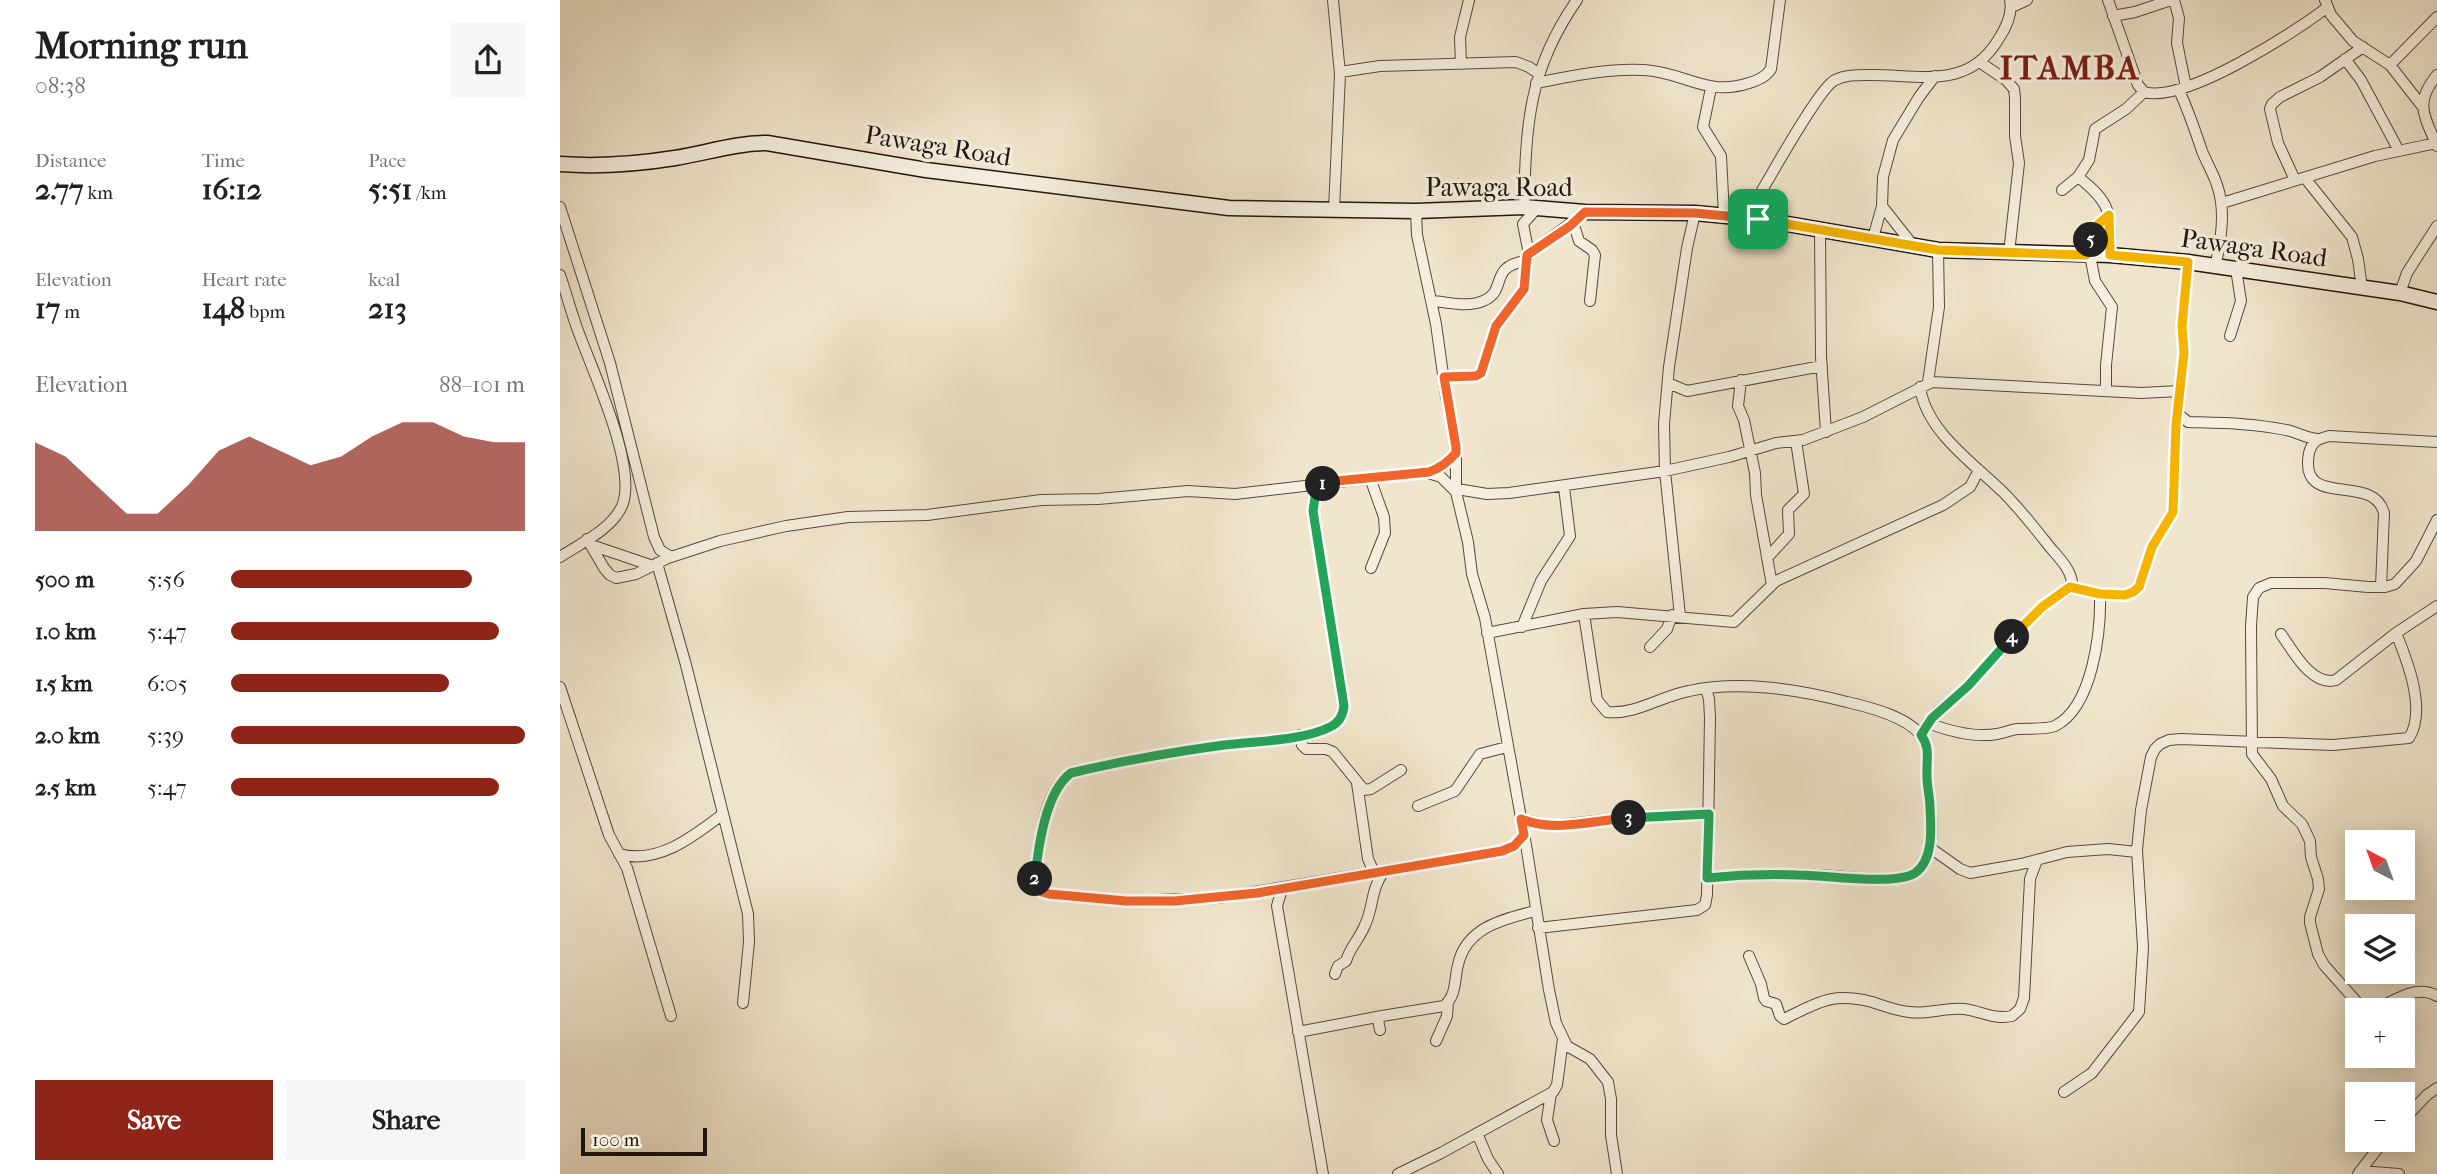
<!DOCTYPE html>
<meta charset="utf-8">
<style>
:root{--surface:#fff;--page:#f6f6f6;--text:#202124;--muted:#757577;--accent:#8f2418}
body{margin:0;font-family:"IM FELL French Canon",serif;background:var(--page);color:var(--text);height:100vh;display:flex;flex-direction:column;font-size:26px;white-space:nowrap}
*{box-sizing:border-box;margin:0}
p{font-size:23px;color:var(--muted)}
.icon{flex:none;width:38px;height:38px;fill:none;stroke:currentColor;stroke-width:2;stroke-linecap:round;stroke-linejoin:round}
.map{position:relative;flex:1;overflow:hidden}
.details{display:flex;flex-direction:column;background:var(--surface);width:560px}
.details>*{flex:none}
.needle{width:46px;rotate:319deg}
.controls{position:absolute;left:1785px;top:830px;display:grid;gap:14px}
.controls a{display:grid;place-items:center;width:70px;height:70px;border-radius:0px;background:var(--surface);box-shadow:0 4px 18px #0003;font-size:35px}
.scale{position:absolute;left:21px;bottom:18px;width:126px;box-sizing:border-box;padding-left:7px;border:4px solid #23150f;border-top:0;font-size:19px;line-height:24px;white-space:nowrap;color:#23150f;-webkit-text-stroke:5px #f6efde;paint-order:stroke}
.pin{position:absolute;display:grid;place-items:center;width:60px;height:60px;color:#fff;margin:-30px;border-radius:14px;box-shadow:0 4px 10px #0006}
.km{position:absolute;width:35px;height:35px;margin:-18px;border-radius:50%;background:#222;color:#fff;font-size:19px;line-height:35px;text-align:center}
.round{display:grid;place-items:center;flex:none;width:74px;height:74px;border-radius:0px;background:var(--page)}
.summary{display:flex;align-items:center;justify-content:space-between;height:119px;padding:0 35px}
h1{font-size:38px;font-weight:800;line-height:52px}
.stats{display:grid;grid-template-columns:repeat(3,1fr);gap:10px;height:119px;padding:7px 35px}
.stats div{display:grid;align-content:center}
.stats b{font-size:30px;font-weight:800}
.stats small{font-size:19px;font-weight:400}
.stats p{font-size:19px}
.chart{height:196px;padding:14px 35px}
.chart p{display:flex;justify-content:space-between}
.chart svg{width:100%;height:126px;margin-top:7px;fill:var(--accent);opacity:.7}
.primary-button{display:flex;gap:14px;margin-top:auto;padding:14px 35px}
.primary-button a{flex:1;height:80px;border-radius:0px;background:var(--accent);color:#fff;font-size:28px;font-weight:800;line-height:80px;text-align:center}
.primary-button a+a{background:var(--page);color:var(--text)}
ul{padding:0 35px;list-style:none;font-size:23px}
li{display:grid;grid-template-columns:112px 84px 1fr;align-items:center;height:52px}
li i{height:18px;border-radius:9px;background:var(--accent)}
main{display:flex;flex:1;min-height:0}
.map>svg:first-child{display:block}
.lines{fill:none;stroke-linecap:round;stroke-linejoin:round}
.street-casing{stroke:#56493e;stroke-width:12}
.secondary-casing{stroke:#23150f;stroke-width:17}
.street{stroke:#f6efde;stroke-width:10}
.secondary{stroke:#f6efde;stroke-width:14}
.split-1-casing{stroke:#fff;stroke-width:14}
.split-2-casing{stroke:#fff;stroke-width:14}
.split-3-casing{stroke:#fff;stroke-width:14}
.split-4-casing{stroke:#fff;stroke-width:14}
.split-5-casing{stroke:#fff;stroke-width:14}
.split-6-casing{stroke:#fff;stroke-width:14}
.split-1{stroke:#f0652b;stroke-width:9}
.split-2{stroke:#22a559;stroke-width:9}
.split-3{stroke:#f0652b;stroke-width:9}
.split-4{stroke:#22a559;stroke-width:9}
.split-5{stroke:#f5b400;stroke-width:9}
.split-6{stroke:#f5b400;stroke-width:9}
.labels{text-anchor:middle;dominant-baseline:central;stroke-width:7;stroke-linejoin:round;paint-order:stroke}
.street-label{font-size:26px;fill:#23150f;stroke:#f6efde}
.district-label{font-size:33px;font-weight:bold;letter-spacing:2px;fill:#7a1f14;stroke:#f6efde}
</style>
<main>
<section class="details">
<div class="summary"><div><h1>Morning run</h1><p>08:38</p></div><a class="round"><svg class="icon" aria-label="share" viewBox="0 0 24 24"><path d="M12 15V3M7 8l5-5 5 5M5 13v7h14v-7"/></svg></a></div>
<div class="stats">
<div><p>Distance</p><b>2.77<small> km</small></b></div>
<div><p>Time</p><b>16:12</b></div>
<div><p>Pace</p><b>5:51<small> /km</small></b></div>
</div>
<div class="stats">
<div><p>Elevation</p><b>17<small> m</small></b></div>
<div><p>Heart rate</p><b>148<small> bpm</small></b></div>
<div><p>kcal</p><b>213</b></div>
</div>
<div class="chart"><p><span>Elevation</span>88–101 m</p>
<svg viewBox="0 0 160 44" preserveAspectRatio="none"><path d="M0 44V13L10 18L20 28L30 38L40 38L50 28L60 16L70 11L80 16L90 21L100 18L110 11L120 6L130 6L140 11L150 13L160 13V44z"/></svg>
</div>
<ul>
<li><b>500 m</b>5:56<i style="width:82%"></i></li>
<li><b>1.0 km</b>5:47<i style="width:91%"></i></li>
<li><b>1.5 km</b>6:05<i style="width:74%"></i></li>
<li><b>2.0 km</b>5:39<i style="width:100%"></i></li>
<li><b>2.5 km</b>5:47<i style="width:91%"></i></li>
</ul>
<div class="primary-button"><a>Save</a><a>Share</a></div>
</section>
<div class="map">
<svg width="1877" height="1174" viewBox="0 0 1877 1174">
<rect width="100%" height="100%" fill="#f1e6cd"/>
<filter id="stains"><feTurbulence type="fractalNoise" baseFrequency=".00286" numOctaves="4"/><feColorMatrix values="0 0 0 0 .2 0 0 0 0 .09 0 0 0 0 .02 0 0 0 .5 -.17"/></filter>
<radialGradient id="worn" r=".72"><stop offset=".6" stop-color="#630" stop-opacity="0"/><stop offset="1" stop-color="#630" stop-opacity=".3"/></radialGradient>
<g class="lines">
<defs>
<path id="street" d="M 773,0 L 780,74 L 774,210
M 1548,0 L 1578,85 L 1584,92 C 1625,104 1734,32 1768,7
M 1614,0 L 1619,18 L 1617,43 L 1626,87
M 1765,0 L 1771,15 L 1793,41 L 1830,65 L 1862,106
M 1452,7 L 1467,0
M 1553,16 L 1575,12 L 1611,0
M 1785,59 L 1801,80 L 1839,151
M 1421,63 L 1446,80 L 1454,89 L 1455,98 L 1455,136 L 1459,163 L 1449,253
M 901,64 L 900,37 L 909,0
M 1830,65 L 1877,17
M 780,72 L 820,66 L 956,62 L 969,67 L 978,73
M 1877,75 C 1854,103 1864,115 1877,146
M 976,83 C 1011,76 1048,68 1084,70 C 1124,72 1146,97 1189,83 C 1198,80 1206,77 1211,69 L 1220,0
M 1151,88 L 1143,127 L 1161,156 L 1164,215
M 1619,90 C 1628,110 1635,130 1642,151 C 1649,168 1659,183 1661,202 C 1664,223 1660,246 1655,267
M 1518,177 C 1552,203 1551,214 1550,255
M 1745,178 L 1792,237 L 1798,259 L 1802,288
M 1735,180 L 1718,143 L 1710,109 L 1712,104 L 1720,97 L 1760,77 L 1803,47
M 1502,190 L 1518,177 L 1529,160 L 1535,129 L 1566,109 L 1584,92
M 1662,203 L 1815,156 L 1876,143
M 0,207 L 50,363 L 94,537 L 100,550 L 111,557
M 964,207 C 966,125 968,70 1017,0
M 856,211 L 857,235 L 876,324 L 886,396 L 893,428 L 896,453 L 896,492 L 908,542 L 912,574 L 925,618 L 967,851 L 989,990 L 996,1023 L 1007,1046 L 1030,1059 L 1048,1082 L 1051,1099 L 1051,1135 L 1057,1174
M 1198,219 L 1197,205 L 1201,192 C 1213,172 1260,87 1275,80 C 1285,75 1296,75 1307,75 C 1358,74 1407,91 1438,40 C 1446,28 1453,14 1450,0
M 1013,222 L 1019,241 L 1032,250 L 1035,255 L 1030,301
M 1260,230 L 1261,357 L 1266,432
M 1313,238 L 1322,206
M 1352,244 L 1322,206 L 1323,177 L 1333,140 L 1359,97 L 1375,76
M 967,255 L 1015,220
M 1526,255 L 1535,227 L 1549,215
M 1530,255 L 1535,281 L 1552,307 L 1546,365 L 1546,391
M 0,275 C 7,295 12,316 20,336 C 34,374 78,469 62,506 C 51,530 21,543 0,557
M 1840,293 L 1847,273 L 1877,226
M 872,301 C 889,302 906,308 923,301 C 949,290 927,267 966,261
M 1670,336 L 1681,301 L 1676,269
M 884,377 L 916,376 L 921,373 L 936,326 L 964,289 L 968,249 L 963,224 L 977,208
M 1181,380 L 1178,406 L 1184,420 L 1195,473 L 1196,495 L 1212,585
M 1368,382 L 1379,307 L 1378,250
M 1108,383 L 1127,391 L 1262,366
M 1360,387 C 1366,431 1413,463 1443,492 C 1460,509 1474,527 1489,546 C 1498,557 1510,568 1512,582 L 1506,591 L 1482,607 L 1408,686 L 1377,712 L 1361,735
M 1617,413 L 1628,422 C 1661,423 1693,423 1726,430 C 1737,432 1744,438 1758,439
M 869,472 L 885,465 L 896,453
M 810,478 L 824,517 L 825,533 L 811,568
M 766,482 L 756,491 L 753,511 L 784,706 C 783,716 779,723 770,727 C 742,741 696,741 664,745 C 613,752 561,761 511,773 C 481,794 480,845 475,878 L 477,886 L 489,894 L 566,901 L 658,898 L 942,851 L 954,846 L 964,835
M 897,489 L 927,494 L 949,493 L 1105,471 L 1169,457 L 1216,443 L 1243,440 L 1303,417 L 1372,382 L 1581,393 L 1619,391
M 27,539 L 44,568 L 50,575 L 56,578 L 76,574 L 108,558 L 160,541 L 226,526 L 288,517 L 367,515 L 481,500 L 538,499 L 628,491 L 675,494 L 865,472 L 881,477 L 896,492
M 31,545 L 93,566
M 1207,558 L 1229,534 L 1228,510 L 1244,494 L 1236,441
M 97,563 L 126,665 L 188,914 L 189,942 L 183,1003
M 1510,587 L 1540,594 L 1565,595 L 1573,592 L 1579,587 L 1592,547 L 1613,512 L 1616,425 L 1624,353 L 1622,326 L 1628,262
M 1821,587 L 1824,513 C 1813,471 1738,511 1749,453 C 1752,441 1758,439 1769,436 L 1877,442
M 1024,614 L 1037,700 L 1047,712 C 1076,715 1101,696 1129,691 C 1180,680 1236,689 1287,702 C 1309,707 1355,718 1365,742 C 1370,752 1366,763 1367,773 C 1368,799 1380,844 1361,867 C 1355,874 1347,877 1338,878 C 1312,881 1285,876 1259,875 C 1222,874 1184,875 1147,878
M 1120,616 L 1105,471 L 1104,424 L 1109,367 L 1127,248 L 1135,213
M 962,627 L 981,581 L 1010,536 L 1004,487
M 927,633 L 1024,614 L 1057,612 L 1174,622 L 1216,581 L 1383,505 L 1410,487 L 1419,470
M 1721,634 C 1733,651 1752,687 1776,680 L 1836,633 L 1877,606
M 1090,647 L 1107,629 L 1112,615
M 0,687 L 49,835 L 67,868 L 111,1016
M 1368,723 C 1389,731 1414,738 1437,734 C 1444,733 1450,730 1457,729 C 1469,728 1485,730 1495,726 C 1533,707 1541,631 1540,594
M 740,735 L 742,745 L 746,749 L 766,749 L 773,752 L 804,790 L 811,789 L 841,770
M 797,783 L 808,859 L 814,872
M 858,806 L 895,791 L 920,754 L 947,747
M 961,819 L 992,826 L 1061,818 L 1149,814
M 1369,847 L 1400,869 L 1410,873 L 1461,864 L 1507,852 L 1548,849 L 1577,852
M 59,854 C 98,865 134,836 163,814
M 722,889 L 717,906 L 763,1174
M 978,928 L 1137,910 L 1145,905 L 1147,895 L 1150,718 L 1149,699 L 1146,689
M 1189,956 L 1201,984 L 1204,998 L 1206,1001 L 1216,1004 L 1220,1016 L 1224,1019 C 1259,1002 1272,992 1312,1002 C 1324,1006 1337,1011 1349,1012 C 1367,1015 1385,1007 1404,1009 C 1421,1011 1434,1020 1452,1016 L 1460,1009 L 1464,998 L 1470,879 L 1477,860
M 775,974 L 778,966 L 786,961 C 790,947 800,938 805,925 C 814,906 810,891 824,871
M 1804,1010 L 1764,965 L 1758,954 L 1750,923 L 1750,917 L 1759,889 L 1758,879 L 1751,857 L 1750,841 L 1742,824 L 1723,806 L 1711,779 L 1692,754 L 1691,626 L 1693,597 L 1699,588 L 1711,583 L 1765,583 L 1808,587 L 1825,587 L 1835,584 L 1856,561 L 1877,520
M 1812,1010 C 1833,1003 1855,983 1877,996
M 820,1030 L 818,1020 L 822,1016 L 884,1006 C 897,995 894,980 898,965 C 906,927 944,919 975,911
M 738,1032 L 822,1016
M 876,1041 L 887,1016 L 888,1002
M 1504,1092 L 1532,1073 L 1579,1012 L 1583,947 L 1577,850 L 1581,810 L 1591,757 L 1595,749 L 1600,744 L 1609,740 L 1621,739 L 1773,745 L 1849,738 C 1867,710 1847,660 1836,633
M 991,1093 L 987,1120 L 994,1141
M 1843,1120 L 1867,1095 L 1877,1088
M 917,1133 L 928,1159 L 938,1174
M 1800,1171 L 1839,1174
M 838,1174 L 881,1153 L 993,1092 L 997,1085 L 1003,1039
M 1798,1174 L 1825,1139"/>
<path id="secondary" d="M 0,164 C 39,167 77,164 115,158 C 146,153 176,143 207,143 L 366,170 L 669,208 L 856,211 L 964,207 L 1025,212 L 1135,213 L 1198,219 L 1378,250 L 1550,255 L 1628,262 L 1840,293 L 1877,302"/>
</defs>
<use href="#street" class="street-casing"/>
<use href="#secondary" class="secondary-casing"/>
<use href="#street" class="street"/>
<use href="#secondary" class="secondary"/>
</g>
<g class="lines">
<defs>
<path id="split-1" d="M 763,484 L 766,482 L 869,472 C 881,468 888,462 896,453 L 896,447 L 884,377 L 916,376 L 921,373 L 936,326 L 964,289 L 967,255 L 1010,226 L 1025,212 L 1135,213 L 1198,219"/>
<path id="split-2" d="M 475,879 C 478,848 485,792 511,773 C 561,761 613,752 664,745 C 696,741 742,741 770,727 C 779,723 783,715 784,706 L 753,511 L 756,491 L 763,484"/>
<path id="split-3" d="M 475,879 L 477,886 L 482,892 L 489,894 L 566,901 L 615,901 L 697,893 L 942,851 L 954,846 L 964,835 L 961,819 C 996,833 1033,820 1069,818"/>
<path id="split-4" d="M 1069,818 L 1149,814 L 1147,878 C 1177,875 1208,874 1238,875 C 1264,875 1336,886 1355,873 C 1374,860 1371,827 1370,808 C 1370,797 1367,787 1367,776 C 1366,760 1371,748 1361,735 L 1372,718 L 1408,686 L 1452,637"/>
<path id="split-5" d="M 1452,637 L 1482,607 L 1510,587 L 1540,594 L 1565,595 L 1573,592 L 1579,587 L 1592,547 L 1613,512 L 1616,425 L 1624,353 L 1622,326 L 1628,262 L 1550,255 L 1549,215 L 1535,227 L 1531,240"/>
<path id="split-6" d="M 1198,219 L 1378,250 L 1526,255 L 1531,240"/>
</defs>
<use href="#split-1" class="split-1-casing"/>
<use href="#split-2" class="split-2-casing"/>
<use href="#split-3" class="split-3-casing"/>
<use href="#split-4" class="split-4-casing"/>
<use href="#split-5" class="split-5-casing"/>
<use href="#split-6" class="split-6-casing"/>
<use href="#split-1" class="split-1"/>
<use href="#split-2" class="split-2"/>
<use href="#split-3" class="split-3"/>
<use href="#split-4" class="split-4"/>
<use href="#split-5" class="split-5"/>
<use href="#split-6" class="split-6"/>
</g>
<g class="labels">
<g class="street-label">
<text transform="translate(378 146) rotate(9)">Pawaga Road</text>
<text x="939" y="187">Pawaga Road</text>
<text transform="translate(1694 248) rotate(8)">Pawaga Road</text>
</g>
<g class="district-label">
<text x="1510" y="68">ITAMBA</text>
</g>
</g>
<rect width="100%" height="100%" filter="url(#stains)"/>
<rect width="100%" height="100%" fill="url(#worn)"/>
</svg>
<div class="controls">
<a><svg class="needle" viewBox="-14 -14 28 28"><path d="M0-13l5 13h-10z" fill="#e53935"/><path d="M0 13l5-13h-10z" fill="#757577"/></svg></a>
<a><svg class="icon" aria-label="layers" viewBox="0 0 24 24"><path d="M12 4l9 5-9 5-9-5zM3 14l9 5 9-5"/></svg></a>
<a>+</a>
<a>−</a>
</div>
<div class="scale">100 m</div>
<div class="pin" style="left:1198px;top:219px;background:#1e9e55"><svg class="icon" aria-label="arrive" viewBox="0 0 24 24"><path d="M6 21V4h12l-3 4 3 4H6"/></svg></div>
<b class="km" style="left:763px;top:484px">1</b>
<b class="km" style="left:475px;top:879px">2</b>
<b class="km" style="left:1069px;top:818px">3</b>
<b class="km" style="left:1452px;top:637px">4</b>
<b class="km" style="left:1531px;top:240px">5</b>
</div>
</main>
